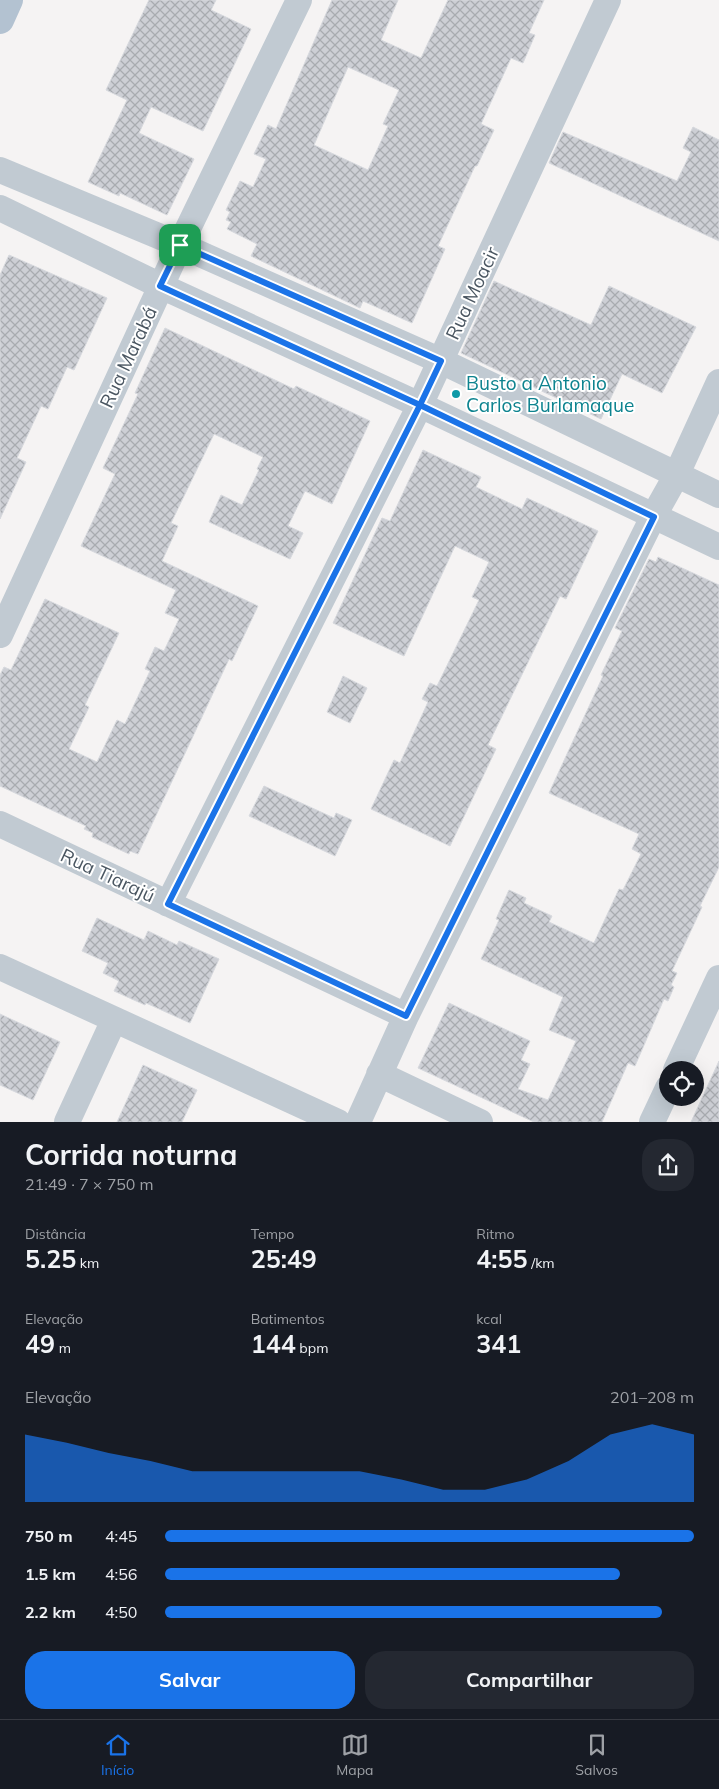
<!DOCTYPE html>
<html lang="pt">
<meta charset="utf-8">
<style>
:root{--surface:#171b24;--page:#242831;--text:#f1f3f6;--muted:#9ea1a6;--line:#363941;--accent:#1a73e8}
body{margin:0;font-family:Mulish,sans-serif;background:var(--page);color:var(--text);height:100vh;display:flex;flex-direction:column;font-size:19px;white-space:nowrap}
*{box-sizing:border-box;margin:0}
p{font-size:16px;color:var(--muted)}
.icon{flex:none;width:28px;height:28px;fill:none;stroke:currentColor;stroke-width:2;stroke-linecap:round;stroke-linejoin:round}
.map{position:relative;height:1122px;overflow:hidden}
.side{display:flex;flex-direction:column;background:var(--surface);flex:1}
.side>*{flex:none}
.controls{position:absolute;left:659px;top:1061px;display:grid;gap:10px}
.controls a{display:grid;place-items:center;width:45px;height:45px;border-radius:50%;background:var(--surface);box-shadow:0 5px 20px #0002;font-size:25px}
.pin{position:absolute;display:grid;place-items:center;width:42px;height:42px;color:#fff;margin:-21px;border-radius:10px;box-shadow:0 2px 8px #0006}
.round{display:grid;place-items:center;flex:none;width:52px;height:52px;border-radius:20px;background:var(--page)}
.summary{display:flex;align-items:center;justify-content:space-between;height:85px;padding:0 25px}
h1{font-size:28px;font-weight:700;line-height:38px}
.figures{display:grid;grid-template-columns:repeat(3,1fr);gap:8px;height:85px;padding:5px 25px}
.figures div{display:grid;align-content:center}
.figures b{font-size:25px;font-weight:700}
.figures small{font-size:14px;font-weight:400}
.figures p{font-size:14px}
.chart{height:140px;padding:10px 25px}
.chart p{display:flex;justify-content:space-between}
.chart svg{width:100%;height:90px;margin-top:5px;fill:var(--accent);opacity:.7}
.primary-button{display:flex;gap:10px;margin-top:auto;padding:10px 25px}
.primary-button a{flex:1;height:58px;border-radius:20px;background:var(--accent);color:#fff;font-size:20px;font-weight:700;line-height:58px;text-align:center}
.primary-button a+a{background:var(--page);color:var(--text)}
ul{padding:0 25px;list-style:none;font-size:16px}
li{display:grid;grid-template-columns:80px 60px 1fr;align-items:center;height:38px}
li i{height:12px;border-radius:6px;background:var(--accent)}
.menu{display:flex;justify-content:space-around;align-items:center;height:70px;border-top:1px solid var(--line);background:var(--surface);font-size:14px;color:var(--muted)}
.menu a{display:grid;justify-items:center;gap:2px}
.menu .active{color:var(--accent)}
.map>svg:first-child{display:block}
.building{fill:url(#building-cross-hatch);stroke:#d7d9de;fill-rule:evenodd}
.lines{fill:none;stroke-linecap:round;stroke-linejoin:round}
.minor{stroke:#c1cad2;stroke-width:26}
.major{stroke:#b3c2d1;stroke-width:28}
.route-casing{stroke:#fff;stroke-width:10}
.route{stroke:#1a73e8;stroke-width:6}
.culture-dot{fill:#0f9aa8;stroke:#fff;stroke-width:2}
.labels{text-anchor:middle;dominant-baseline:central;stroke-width:4;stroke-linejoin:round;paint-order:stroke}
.street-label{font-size:19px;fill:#4a5661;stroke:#fff}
.culture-label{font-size:19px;fill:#0d838f;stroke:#fff;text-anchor:start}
</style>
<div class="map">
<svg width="719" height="1122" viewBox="0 0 719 1122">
<defs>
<pattern id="building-cross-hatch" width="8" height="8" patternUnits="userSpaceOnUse" patternTransform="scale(1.25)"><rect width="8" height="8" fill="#cdcfd5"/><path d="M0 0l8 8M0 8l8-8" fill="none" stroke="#a8abb0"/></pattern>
</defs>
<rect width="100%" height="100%" fill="#f5f3f3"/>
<path class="building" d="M 149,0 L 216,0 L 211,10 L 251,29 L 203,131 L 151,107 L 139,133 L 194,159 L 167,215 L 120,193 L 119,196 L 88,182 L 127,100 L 106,90 Z
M 332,0 L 398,0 L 381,40 L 421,58 L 448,0 L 544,0 L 529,33 L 535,35 L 523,63 L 511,58 L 481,124 L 494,130 L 477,166 L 475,166 L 438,246 L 445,249 L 412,323 L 363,301 L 360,308 L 251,256 L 257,244 L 227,229 L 231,222 L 226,220 L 230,212 L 226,210 L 240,181 L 253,187 L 266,159 L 254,154 L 268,125 L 276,129 ZM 348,67 L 399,90 L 383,124 L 388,126 L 368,170 L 314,145 Z
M 693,127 L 719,140 L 719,241 L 549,163 L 563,132 L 677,181 L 691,152 L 683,148 Z
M 9,255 L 107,298 L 74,370 L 67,367 L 48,409 L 41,406 L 17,458 L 26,462 L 0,519 L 0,275 Z
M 494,281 L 591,325 L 609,286 L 696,327 L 662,393 L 622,374 L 601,419 L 461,353 Z
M 165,328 L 294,389 L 296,386 L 370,421 L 332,504 L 305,491 L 288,526 L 303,533 L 290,559 L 209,522 L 221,495 L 242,505 L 259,470 L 257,469 L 263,457 L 214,434 L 171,523 L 178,526 L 162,561 L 258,606 L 232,661 L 229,659 L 138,854 L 130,851 L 129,854 L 92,837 L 93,833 L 84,829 L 86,826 L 0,786 L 0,675 L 4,667 L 11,670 L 45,599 L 119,633 L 85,705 L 89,707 L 69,749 L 97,762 L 117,720 L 125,724 L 150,671 L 145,669 L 155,647 L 164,651 L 179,619 L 165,613 L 176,590 L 81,546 L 115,474 L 103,468 L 138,394 L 135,393 Z
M 423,450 L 481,477 L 476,487 L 522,509 L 527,498 L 598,531 L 566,599 L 560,596 L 488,745 L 496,749 L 450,846 L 371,809 L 394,760 L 400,763 L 428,702 L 422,699 L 430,683 L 437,686 L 479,600 L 472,597 L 489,562 L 455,546 L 404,656 L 333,623 L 382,518 L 390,521 Z
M 658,557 L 719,585 L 719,867 L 700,906 L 702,907 L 672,971 L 677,973 L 671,985 L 674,987 L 668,1001 L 664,999 L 635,1066 L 628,1063 L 602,1122 L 534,1122 L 418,1068 L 449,1003 L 530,1041 L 521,1060 L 530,1064 L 518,1089 L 548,1100 L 576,1041 L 549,1030 L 563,997 L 481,959 L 499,920 L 496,919 L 509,890 L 526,898 L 524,903 L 552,916 L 549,922 L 594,943 L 619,889 L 623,890 L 641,854 L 632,849 L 639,834 L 549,793 L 603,676 L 601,675 L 622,631 L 615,628 L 649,559 L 656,562 Z
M 343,676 L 367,688 L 350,723 L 327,712 Z
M 264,786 L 334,818 L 336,813 L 352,820 L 335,856 L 249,816 Z
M 97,918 L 144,940 L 148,931 L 177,945 L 179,941 L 219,959 L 190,1023 L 146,1003 L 145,1005 L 114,991 L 119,981 L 103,973 L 108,963 L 82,951 Z
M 0,1014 L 60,1042 L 33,1100 L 0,1085 Z
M 719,1061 L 719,1122 L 691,1122 Z
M 143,1065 L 197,1090 L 182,1122 L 117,1122 Z"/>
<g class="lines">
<path class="minor" d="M 0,170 L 180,245 L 441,361 L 719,495
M 0,208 L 161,286 L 420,405 L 719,547
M 0,635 L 180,245 L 299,0
M 0,824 L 406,1016
M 168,904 L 420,405 L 608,0
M 0,967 L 338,1122
M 676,1070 L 719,978
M 379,1074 L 480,1122
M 67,1122 L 114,1020
M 358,1122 L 406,1016 L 653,517 L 676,476 L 719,382
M 652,1122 L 668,1088"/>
<path class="major" d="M 0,20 L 9,0"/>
</g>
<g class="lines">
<defs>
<path id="route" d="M 180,245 L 160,286 L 420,405 L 168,904 L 406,1016 L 654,517 L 420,405 L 441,361 L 180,245"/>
</defs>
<use href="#route" class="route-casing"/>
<use href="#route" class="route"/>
</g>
<circle class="culture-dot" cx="456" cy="394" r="5"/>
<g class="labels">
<g class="street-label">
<text transform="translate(472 293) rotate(-65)">Rua Moacir</text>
<text transform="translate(128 357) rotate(-65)">Rua Marabá</text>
<text transform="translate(108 875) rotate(25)">Rua Tiarajú</text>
</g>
<g class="culture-label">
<text x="466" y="383">Busto a Antonio<tspan x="466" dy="22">Carlos Burlamaque</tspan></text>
</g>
</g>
</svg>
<div class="controls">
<a><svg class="icon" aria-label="locate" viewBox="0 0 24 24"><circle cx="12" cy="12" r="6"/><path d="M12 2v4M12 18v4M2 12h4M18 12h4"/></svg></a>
</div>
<div class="pin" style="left:180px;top:245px;background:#1e9e55"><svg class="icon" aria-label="arrive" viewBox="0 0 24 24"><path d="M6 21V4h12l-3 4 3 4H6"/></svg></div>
</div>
<section class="side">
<div class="summary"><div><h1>Corrida noturna</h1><p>21:49 · 7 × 750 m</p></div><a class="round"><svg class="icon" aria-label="share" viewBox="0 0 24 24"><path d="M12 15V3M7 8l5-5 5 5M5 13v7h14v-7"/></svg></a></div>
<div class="figures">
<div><p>Distância</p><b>5.25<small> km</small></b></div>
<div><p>Tempo</p><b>25:49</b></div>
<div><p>Ritmo</p><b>4:55<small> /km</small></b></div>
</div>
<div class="figures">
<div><p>Elevação</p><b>49<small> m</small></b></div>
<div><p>Batimentos</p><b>144<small> bpm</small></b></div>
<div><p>kcal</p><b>341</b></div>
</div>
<div class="chart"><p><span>Elevação</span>201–208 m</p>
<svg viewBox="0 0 160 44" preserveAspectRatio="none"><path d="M0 44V11L10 15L20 20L30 24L40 29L50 29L60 29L70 29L80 29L90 33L100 38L110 38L120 33L130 24L140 11L150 6L160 11V44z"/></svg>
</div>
<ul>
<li><b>750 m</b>4:45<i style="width:100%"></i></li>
<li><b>1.5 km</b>4:56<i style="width:86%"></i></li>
<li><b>2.2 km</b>4:50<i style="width:94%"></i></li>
</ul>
<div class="primary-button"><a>Salvar</a><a>Compartilhar</a></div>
</section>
<nav class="menu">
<a class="active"><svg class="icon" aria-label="home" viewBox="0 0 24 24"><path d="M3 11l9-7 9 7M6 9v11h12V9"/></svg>Início</a>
<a><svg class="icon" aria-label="map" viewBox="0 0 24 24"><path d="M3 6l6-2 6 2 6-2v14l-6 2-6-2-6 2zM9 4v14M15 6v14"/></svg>Mapa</a>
<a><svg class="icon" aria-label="saved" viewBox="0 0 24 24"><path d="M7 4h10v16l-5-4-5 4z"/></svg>Salvos</a>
</nav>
